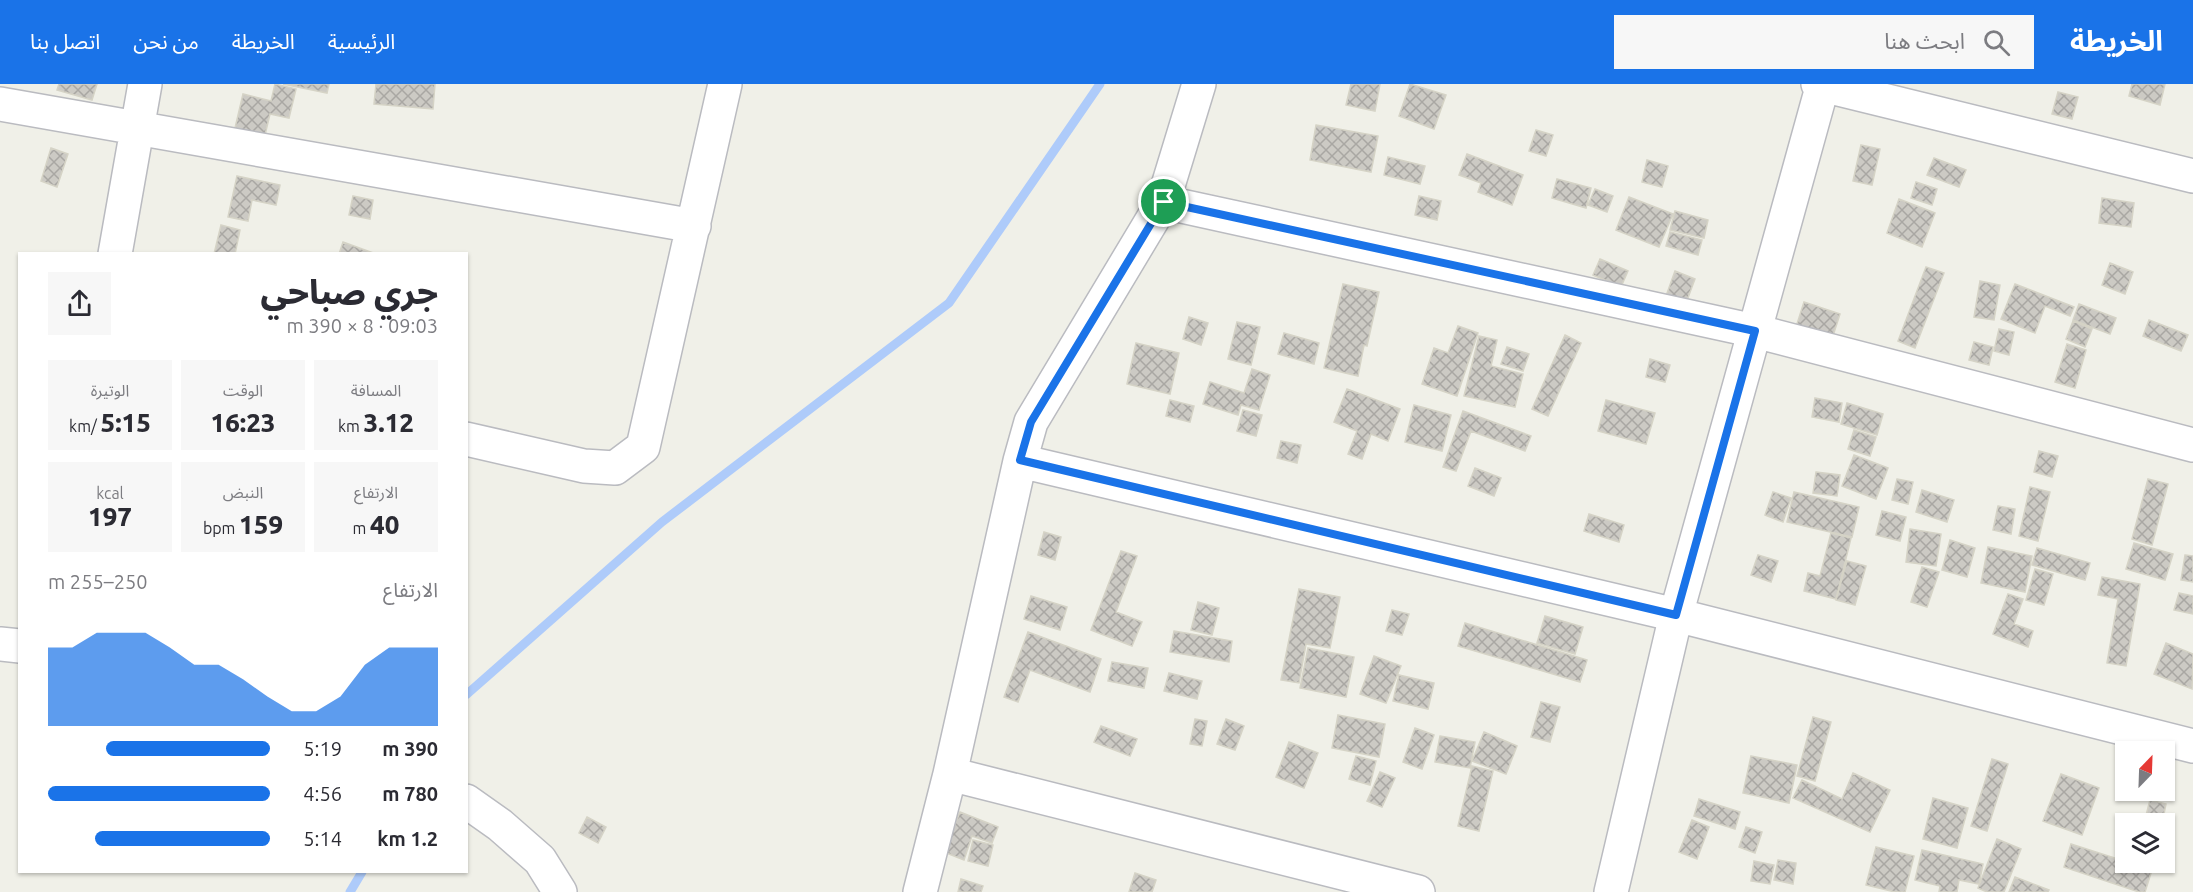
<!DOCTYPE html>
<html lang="ar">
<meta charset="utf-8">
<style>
:root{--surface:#fff;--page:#f7f7f7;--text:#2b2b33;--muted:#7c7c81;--accent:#1a73e8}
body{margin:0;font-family:Ubuntu,"Noto Sans Arabic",sans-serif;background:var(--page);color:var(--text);direction:rtl;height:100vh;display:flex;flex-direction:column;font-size:22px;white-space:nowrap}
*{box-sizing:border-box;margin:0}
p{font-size:20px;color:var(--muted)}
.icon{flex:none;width:33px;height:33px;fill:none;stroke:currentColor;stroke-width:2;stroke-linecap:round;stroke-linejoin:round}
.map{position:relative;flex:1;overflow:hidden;direction:ltr}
.drawer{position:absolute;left:18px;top:168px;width:450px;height:621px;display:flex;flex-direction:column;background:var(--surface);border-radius:0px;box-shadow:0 2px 4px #0004;direction:rtl}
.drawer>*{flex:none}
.needle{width:39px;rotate:23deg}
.fabs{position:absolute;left:2115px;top:657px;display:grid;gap:12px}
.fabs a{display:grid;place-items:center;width:60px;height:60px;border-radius:0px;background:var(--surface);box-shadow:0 2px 4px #0004;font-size:30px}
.pin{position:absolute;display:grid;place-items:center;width:51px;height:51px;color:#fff;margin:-26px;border:3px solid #fff;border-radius:50%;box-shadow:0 2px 6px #0007}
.round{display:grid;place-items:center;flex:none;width:63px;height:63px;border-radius:0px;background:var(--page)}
.overview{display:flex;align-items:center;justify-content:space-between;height:102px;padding:0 30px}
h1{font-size:33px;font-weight:800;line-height:45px}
.figures{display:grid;grid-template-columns:repeat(3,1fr);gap:9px;height:102px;padding:6px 30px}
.figures div{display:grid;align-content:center;border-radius:0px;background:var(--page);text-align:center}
.figures b{font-size:26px;font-weight:800}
.figures small{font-size:16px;font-weight:400}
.figures p{font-size:16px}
.chart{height:168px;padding:12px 30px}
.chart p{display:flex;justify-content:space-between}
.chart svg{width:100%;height:108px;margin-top:6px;fill:var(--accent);opacity:.7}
ul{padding:0 30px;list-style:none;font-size:20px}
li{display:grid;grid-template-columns:96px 72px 1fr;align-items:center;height:45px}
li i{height:15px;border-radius:8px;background:var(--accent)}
header{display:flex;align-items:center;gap:36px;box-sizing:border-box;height:84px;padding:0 30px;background:var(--accent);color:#fff}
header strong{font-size:28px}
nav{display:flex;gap:33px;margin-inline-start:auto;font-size:21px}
.search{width:420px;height:54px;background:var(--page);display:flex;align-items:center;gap:15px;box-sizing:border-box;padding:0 21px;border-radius:0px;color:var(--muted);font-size:22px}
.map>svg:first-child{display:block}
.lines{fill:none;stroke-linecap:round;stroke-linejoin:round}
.stream{stroke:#aecbfa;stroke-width:9}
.building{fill:url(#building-cross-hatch);stroke:#d5d3c6;stroke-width:1.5}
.street-casing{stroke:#babbc0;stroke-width:36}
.street{stroke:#fff;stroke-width:33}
.route-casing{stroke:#fff;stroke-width:12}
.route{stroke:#1a73e8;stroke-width:8}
</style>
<header>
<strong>الخريطة</strong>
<div class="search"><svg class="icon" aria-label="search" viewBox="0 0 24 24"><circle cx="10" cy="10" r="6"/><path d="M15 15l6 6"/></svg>ابحث هنا</div>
<nav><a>الرئيسية</a><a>الخريطة</a><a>من نحن</a><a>اتصل بنا</a></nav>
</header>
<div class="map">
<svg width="2193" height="808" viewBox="0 0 2193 808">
<defs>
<pattern id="building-cross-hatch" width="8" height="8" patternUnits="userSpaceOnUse" patternTransform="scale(1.5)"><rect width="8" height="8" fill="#cccac4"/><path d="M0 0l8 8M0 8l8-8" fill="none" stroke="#a9a7a3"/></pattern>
</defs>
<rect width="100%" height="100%" fill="#f0f0e8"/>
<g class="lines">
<path class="stream" d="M 466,611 L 662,438 L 949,219 L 1100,0
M 350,808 L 362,788"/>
</g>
<path class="building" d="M 59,0 L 97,0 L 92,16 L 57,6 Z
M 275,0 L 296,5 L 289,34 L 270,30 L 265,51 L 235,44 L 243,10 L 271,17 Z
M 283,0 L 329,0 L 327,9 Z
M 376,0 L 435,0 L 433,25 L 374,20 Z
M 1351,0 L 1380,0 L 1375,27 L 1346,21 Z
M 1410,0 L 1446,11 L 1434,45 L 1399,32 Z
M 2132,0 L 2165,0 L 2160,21 L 2129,12 Z
M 2058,8 L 2078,13 L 2072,35 L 2052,30 Z
M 1316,41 L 1378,52 L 1371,88 L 1310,76 Z
M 1536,46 L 1553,51 L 1546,72 L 1529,67 Z
M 1861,61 L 1880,65 L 1872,101 L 1853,97 Z
M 51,64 L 68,70 L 57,103 L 41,97 Z
M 1467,70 L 1523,91 L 1512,121 L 1478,108 L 1481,99 L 1459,91 Z
M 1388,73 L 1425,82 L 1420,100 L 1384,91 Z
M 1934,74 L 1966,86 L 1959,103 L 1927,91 Z
M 1647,76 L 1668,82 L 1662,103 L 1642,98 Z
M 237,92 L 280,101 L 276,121 L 252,116 L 248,137 L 228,133 Z
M 1557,95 L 1591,104 L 1586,124 L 1552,114 Z
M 1916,98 L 1937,105 L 1932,121 L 1911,114 Z
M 1595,105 L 1613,112 L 1607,128 L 1588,121 Z
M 353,112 L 373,116 L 370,135 L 349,131 Z
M 1419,112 L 1441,117 L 1437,136 L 1415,131 Z
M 1629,113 L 1673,130 L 1659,163 L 1616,146 Z
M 2102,114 L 2134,119 L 2131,143 L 2099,139 Z
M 1899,115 L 1935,129 L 1922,163 L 1887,149 Z
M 1675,127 L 1708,136 L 1704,154 L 1670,146 Z
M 221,141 L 240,146 L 235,170 L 214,170 Z
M 1670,148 L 1702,156 L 1698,171 L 1666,162 Z
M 343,158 L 376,170 L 339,170 Z
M 1600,175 L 1628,187 L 1621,203 L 1593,191 Z
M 2110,179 L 2133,188 L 2125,210 L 2102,201 Z
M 1926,183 L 1944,189 L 1915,264 L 1898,257 Z
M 1675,187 L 1695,195 L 1686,219 L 1666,212 Z
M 1980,197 L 2000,201 L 1994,236 L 1974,233 Z
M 1343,200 L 1379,208 L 1367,262 L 1364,261 L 1358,292 L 1324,284 Z
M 2015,200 L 2074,223 L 2070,232 L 2045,222 L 2035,249 L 2001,235 Z
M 1804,218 L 1840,230 L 1832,255 L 1796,243 Z
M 2079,220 L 2116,234 L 2110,250 L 2073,236 Z
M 1189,233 L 1208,239 L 1201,261 L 1183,255 Z
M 2149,236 L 2188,251 L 2181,267 L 2143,252 Z
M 2073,237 L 2092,245 L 2085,263 L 2066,255 Z
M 1237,238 L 1260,243 L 1251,281 L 1228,275 Z
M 1458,242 L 1478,249 L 1457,312 L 1422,300 L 1434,264 L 1448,269 Z
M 1999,245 L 2014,248 L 2009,271 L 1994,267 Z
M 1284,249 L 1319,259 L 1314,280 L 1278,270 Z
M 1565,251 L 1581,259 L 1548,332 L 1532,325 Z
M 1479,252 L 1497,256 L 1491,282 L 1523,290 L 1515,323 L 1464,312 Z
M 1974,258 L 1993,263 L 1989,281 L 1969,276 Z
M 1136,259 L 1179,269 L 1170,310 L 1127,300 Z
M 2067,260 L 2086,266 L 2075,304 L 2055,298 Z
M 1507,263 L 1529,270 L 1523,287 L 1501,280 Z
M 1650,275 L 1670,281 L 1665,298 L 1646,293 Z
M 1252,285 L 1270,291 L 1259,326 L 1241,321 L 1238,331 L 1203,320 L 1210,298 L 1244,309 Z
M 1347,305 L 1400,325 L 1388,357 L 1371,350 L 1362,375 L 1348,370 L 1357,347 L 1334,338 Z
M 1815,314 L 1842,319 L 1839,338 L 1812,333 Z
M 1170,316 L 1194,322 L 1190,338 L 1166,332 Z
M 1606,316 L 1655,329 L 1646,360 L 1598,347 Z
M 1847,319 L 1883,330 L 1877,351 L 1841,340 Z
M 1414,321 L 1451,331 L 1442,367 L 1405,358 Z
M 1243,326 L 1262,331 L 1256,352 L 1237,347 Z
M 1463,327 L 1531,352 L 1525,367 L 1471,347 L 1456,387 L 1443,383 Z
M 1854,346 L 1876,353 L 1870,372 L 1848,365 Z
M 1281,357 L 1301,361 L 1297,379 L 1277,374 Z
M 2039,367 L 2058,372 L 2052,393 L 2034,388 Z
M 1854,371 L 1888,384 L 1876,415 L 1842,402 Z
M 1475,384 L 1501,394 L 1494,412 L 1468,402 Z
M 1816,388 L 1840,391 L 1837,412 L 1813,409 Z
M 1897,395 L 1913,398 L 1908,420 L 1892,416 Z
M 2148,395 L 2168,400 L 2152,461 L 2132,455 Z
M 2030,403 L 2050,408 L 2038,457 L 2019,452 Z
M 1922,406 L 1954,416 L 1947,438 L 1916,428 Z
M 1773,408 L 1791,414 L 1783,438 L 1765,431 Z
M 1794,408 L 1859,423 L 1852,453 L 1787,438 Z
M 1998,422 L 2015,425 L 2011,450 L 1993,446 Z
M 1882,427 L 1906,433 L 1900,457 L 1876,451 Z
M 1589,430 L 1624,441 L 1619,458 L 1584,447 Z
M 1910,445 L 1941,450 L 1936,482 L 1906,478 Z
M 1044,448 L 1061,453 L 1055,476 L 1038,471 Z
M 1831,449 L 1851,454 L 1836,515 L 1804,507 L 1808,489 L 1820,492 Z
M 1950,456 L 1975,464 L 1967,493 L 1942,486 Z
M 2134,459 L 2173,470 L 2165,496 L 2126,485 Z
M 1988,463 L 2032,472 L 2025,508 L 1981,499 Z
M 2037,464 L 2090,479 L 2085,496 L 2032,481 Z
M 1121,467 L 1137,472 L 1116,528 L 1142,538 L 1132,562 L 1091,546 Z
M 1758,471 L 1778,477 L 1771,498 L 1751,491 Z
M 2185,471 L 2193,472 L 2193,498 L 2181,496 Z
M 1847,477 L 1866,482 L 1855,521 L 1836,516 Z
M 1922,483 L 1939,488 L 1927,523 L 1911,518 Z
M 2035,485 L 2053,490 L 2044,521 L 2026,516 Z
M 2102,493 L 2140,500 L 2126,582 L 2107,579 L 2118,515 L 2098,511 Z
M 1299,505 L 1340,513 L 1330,564 L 1306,560 L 1299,599 L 1281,596 Z
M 2179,509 L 2193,512 L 2193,530 L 2174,526 Z
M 2008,510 L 2023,515 L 2014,540 L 2033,547 L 2028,563 L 1993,550 Z
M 1031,512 L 1067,523 L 1060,546 L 1024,535 Z
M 1198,518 L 1219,524 L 1212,551 L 1191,546 Z
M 1392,526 L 1409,530 L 1402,551 L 1386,547 Z
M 1545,532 L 1583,543 L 1575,570 L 1537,559 Z
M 1465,539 L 1587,576 L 1580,598 L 1458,562 Z
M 1174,547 L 1232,557 L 1229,578 L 1170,568 Z
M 1028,548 L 1101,575 L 1090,608 L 1030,586 L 1018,618 L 1004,613 Z
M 2166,559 L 2193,570 L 2192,605 L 2154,590 Z
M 1308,564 L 1354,573 L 1346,613 L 1300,604 Z
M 1374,572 L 1401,582 L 1386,619 L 1360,610 Z
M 1112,578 L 1148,584 L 1144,604 L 1108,597 Z
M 1169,589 L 1202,597 L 1197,615 L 1164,607 Z
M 1399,591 L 1434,599 L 1428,625 L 1393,617 Z
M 1541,618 L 1560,623 L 1550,658 L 1531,653 Z
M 1338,631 L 1385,640 L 1379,673 L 1332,664 Z
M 1813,633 L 1831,638 L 1815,697 L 1797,692 Z
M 1195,635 L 1207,637 L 1202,662 L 1190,660 Z
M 1226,635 L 1244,642 L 1235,666 L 1217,660 Z
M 1101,642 L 1137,655 L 1130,672 L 1094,658 Z
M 1415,644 L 1434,651 L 1422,685 L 1403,678 Z
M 1484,648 L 1517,662 L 1506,690 L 1472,677 Z
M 1440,652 L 1475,658 L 1470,684 L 1435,678 Z
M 1289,658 L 1318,669 L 1304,704 L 1276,693 Z
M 1356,672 L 1376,677 L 1370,701 L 1349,695 Z
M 1751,672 L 1797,681 L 1789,719 L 1743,709 Z
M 1992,675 L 2008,680 L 1987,747 L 1971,742 Z
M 1472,682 L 1493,687 L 1479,747 L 1458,742 Z
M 1380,688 L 1395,694 L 1382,723 L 1367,717 Z
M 1853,689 L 1890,706 L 1870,748 L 1793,714 L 1802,696 L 1842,715 Z
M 2061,690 L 2099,704 L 2082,751 L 2043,737 Z
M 1933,714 L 1968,724 L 1957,764 L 1923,755 Z
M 1699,715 L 1740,728 L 1735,745 L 1694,732 Z
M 2150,716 L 2166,720 L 2162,740 L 2144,739 Z
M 960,728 L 998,743 L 992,759 L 972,752 L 964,776 L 944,768 Z
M 587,733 L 606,743 L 598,759 L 579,749 Z
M 1692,736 L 1709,743 L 1697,775 L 1679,768 Z
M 1746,743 L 1762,748 L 1755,769 L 1739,763 Z
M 1997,755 L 2021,765 L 2004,808 L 1987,808 L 1978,804 Z
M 973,756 L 993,761 L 988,782 L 968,777 Z
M 2071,760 L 2152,786 L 2145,808 L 2139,808 L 2064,783 Z
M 1876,763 L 1914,772 L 1905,808 L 1895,808 L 1866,801 Z
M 1922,766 L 1983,780 L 1979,800 L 1959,796 L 1957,808 L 1939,808 L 1940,802 L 1915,796 Z
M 1778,776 L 1796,779 L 1793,800 L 1774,796 Z
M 1754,777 L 1774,781 L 1770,800 L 1751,797 Z
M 1135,789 L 1156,796 L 1152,808 L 1129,808 Z
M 2015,793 L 2049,806 L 2048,808 L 2009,808 Z
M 961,795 L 983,802 L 981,808 L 958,808 Z"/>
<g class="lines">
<defs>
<path id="street" d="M 1818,0 L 2193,92
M 0,20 L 694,142
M 1163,118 L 1755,247 L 2193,361
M 115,170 L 145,0
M 466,355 L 584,382 L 615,384 L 643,363 L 725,0
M 1020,377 L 1676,531 L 2193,662
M 0,560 L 20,562
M 950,690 L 1418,808
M 466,717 L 500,741 L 540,776 L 560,808
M 920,808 L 950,690 L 1020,377 L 1031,338 L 1163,118 L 1199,0
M 1611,808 L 1676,531 L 1823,0"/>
</defs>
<use href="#street" class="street-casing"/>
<use href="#street" class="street"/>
</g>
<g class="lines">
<defs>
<path id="route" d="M 1164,118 L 1755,247 L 1676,531 L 1020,376 L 1031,338 Z"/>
</defs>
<use href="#route" class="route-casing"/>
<use href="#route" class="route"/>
</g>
</svg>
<div class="fabs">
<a><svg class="needle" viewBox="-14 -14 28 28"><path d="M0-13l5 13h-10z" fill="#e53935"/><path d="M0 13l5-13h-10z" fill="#7c7c81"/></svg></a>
<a><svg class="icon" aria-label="layers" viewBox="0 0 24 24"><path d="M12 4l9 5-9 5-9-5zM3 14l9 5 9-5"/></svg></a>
</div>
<div class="pin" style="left:1164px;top:118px;background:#1e9e55"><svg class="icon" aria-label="arrive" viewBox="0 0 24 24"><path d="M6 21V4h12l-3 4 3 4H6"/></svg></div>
<section class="drawer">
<div class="overview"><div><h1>جري صباحي</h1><p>09:03 · 8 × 390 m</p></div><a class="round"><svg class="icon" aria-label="share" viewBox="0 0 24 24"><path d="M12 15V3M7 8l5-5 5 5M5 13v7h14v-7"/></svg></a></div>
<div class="figures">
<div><p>المسافة</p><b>3.12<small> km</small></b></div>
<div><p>الوقت</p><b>16:23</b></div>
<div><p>الوتيرة</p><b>5:15<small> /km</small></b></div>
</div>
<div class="figures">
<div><p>الارتفاع</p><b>40<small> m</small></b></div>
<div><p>النبض</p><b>159<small> bpm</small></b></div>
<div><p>kcal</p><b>197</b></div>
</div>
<div class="chart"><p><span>الارتفاع</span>250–255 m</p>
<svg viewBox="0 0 160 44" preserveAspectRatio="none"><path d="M0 44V12L10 12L20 6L30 6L40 6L50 12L60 19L70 19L80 25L90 32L100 38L110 38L120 32L130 19L140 12L150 12L160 12V44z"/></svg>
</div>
<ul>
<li><b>390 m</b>5:19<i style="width:74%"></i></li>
<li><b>780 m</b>4:56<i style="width:100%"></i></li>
<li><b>1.2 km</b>5:14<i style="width:79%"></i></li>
</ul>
</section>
</div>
